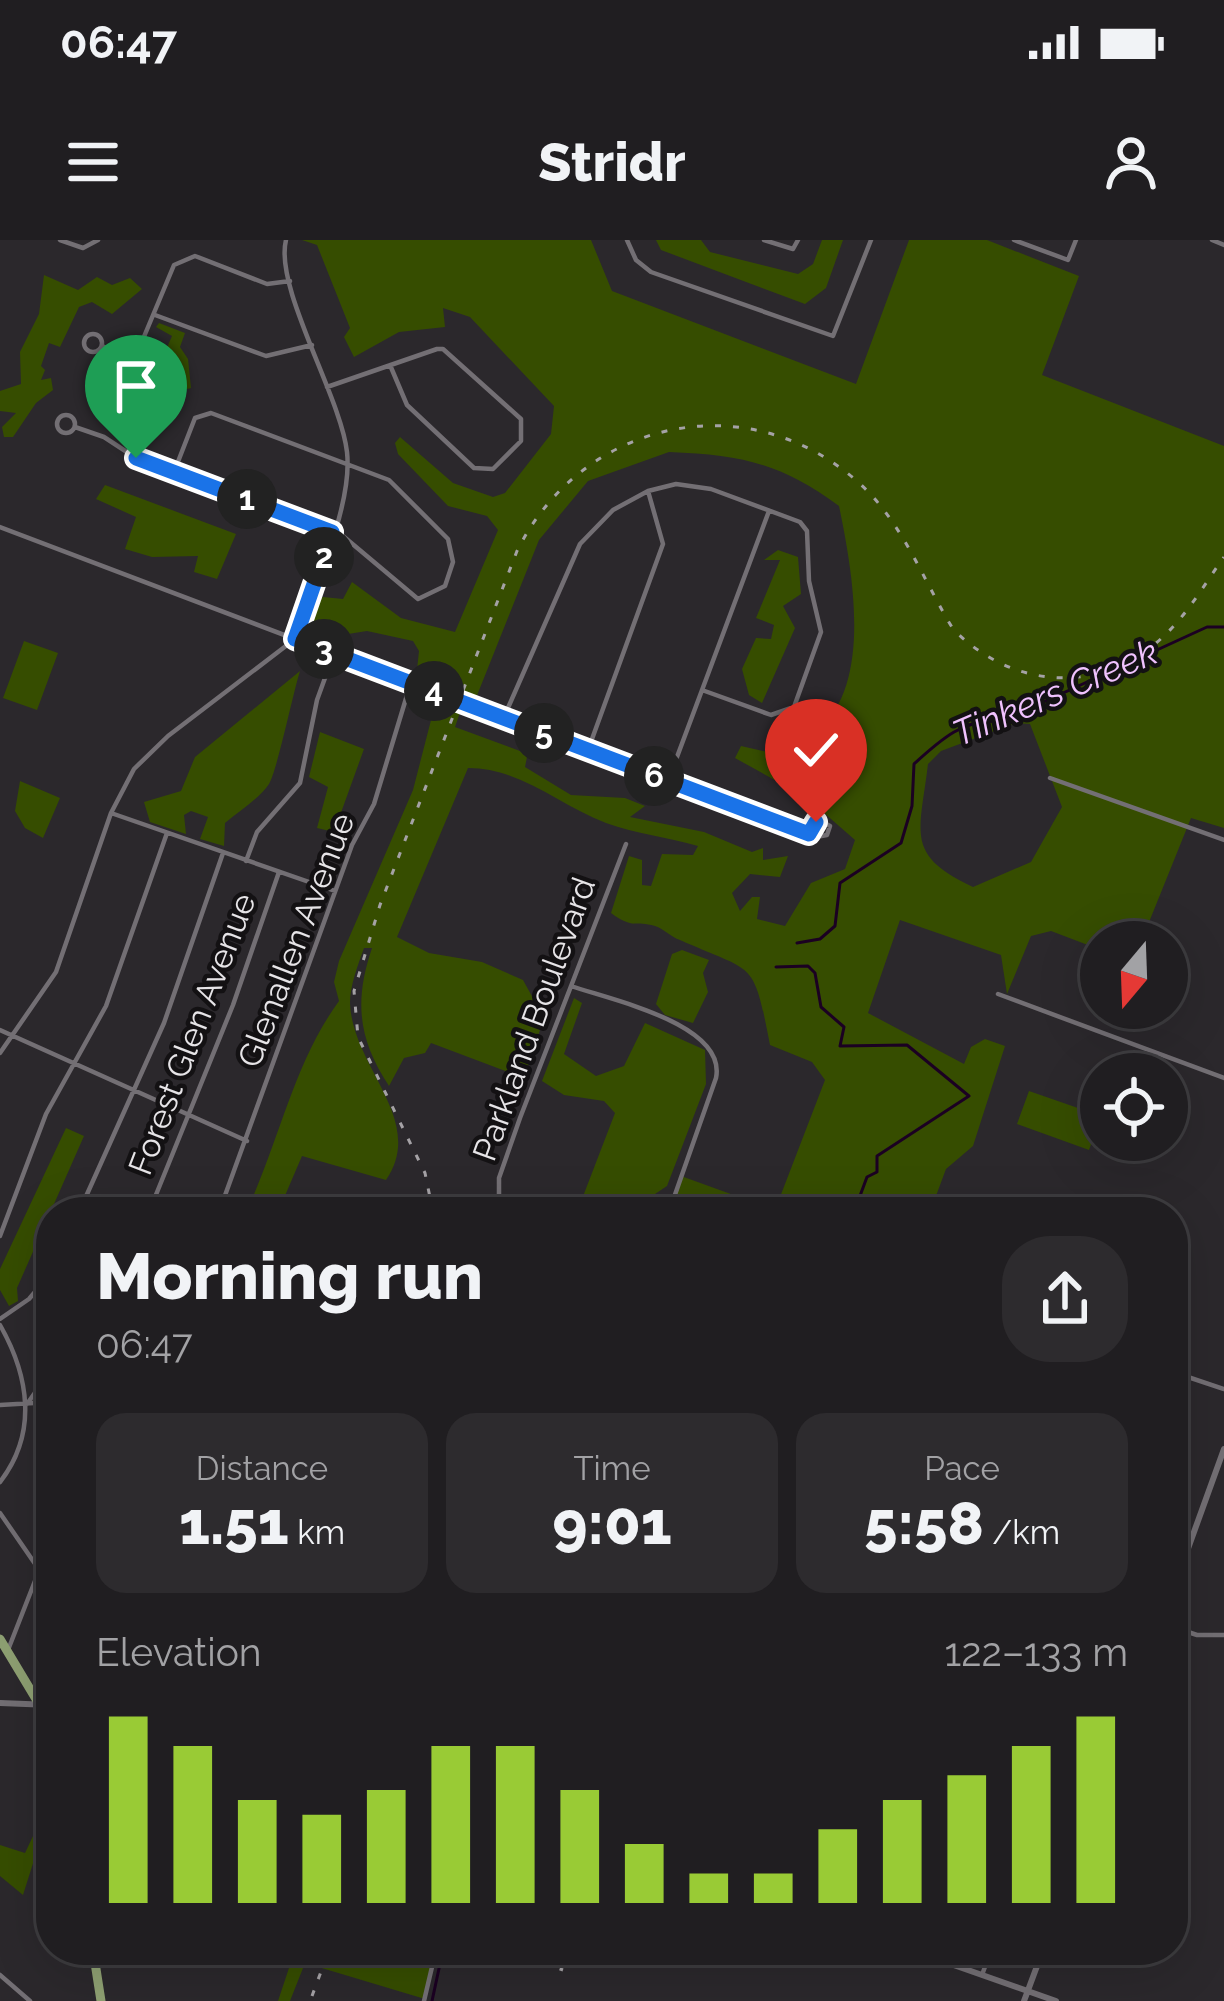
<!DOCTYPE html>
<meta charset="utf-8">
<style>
:root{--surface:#201e21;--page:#2d2b2e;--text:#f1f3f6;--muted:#a2a2a5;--line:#3d3c3f;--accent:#99cb35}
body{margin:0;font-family:Raleway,sans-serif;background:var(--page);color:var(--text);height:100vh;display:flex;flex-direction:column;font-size:45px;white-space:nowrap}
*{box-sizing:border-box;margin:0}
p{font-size:39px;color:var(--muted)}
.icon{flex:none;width:66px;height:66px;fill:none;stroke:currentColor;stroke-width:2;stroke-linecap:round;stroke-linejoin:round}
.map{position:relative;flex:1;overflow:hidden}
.panel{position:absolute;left:36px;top:957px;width:1152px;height:768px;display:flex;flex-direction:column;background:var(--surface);border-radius:48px;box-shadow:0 12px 48px #0002,0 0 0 3px var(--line)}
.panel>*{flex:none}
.needle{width:78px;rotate:199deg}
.controls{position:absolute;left:1080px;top:681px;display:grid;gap:24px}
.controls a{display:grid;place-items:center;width:108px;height:108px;border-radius:50%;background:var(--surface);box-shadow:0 12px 48px #0002,0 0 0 3px var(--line);font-size:60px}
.pin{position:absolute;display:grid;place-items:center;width:102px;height:102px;color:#fff;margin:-123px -51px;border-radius:50% 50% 50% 0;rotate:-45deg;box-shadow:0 0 12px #0007}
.pin .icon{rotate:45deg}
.km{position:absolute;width:60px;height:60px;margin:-30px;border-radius:50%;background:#222;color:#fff;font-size:33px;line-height:60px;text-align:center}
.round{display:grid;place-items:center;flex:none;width:126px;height:126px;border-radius:48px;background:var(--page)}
.headline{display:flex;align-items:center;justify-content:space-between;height:204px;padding:0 60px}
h1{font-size:66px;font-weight:800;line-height:90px}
.figures{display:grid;grid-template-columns:repeat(3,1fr);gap:18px;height:204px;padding:12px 60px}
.figures div{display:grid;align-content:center;border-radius:30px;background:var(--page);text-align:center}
.figures b{font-size:60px;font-weight:800}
.figures small{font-size:33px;font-weight:400}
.figures p{font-size:33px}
.chart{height:336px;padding:24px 60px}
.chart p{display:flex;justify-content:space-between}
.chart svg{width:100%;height:216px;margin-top:12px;stroke:var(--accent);stroke-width:6}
.status{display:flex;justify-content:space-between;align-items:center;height:84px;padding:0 60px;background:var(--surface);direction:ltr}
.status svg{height:33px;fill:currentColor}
header{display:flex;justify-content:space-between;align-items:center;height:156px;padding:0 60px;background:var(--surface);font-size:54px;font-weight:800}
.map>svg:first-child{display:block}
.green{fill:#364d00;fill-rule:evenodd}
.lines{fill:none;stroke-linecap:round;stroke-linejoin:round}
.stream{stroke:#1b0022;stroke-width:3}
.minor{stroke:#736f74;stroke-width:4.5}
.tertiary{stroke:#736f74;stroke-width:6}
.primary{stroke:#8ea072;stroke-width:9}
.rail{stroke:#a5a2a6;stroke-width:3;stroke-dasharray:6 12;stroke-linecap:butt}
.route-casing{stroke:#fff;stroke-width:24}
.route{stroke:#1a73e8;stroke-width:15}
.labels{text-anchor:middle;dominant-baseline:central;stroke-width:9;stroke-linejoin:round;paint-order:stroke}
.street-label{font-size:33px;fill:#e6e4e7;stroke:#131113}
.water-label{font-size:36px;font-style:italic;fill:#f0c2fe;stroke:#131113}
</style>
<div class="status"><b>06:47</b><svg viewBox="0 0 49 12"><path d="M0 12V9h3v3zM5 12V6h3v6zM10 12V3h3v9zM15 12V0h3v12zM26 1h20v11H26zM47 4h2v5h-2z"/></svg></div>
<header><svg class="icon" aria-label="menu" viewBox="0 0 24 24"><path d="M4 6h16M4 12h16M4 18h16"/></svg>Stridr<svg class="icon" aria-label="person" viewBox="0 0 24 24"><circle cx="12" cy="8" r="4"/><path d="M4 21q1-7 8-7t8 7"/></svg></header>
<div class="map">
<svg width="1224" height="1761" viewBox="0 0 1224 1761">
<rect width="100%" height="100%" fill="#2b282c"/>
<path class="green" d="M 302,0 L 591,0 L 612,51 L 856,144 L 909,0 L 987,0 L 1079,36 L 1042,135 L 1224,206 L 1224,588 L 1191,578 L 1141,702 L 1101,702 L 1101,710 L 1051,691 L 1031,696 L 1007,754 L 1001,715 L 900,680 L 868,773 L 964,824 L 971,807 L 985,799 L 1005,806 L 973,906 L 946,929 L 933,964 L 954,972 L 577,972 L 615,873 L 604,861 L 564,855 L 542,841 L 574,758 L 582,763 L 564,814 L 596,836 L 624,826 L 645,783 L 705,810 L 706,844 L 667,946 L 649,958 L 670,968 L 681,936 L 775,970 L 825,840 L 812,822 L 770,805 C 753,718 756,734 680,700 C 671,697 664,689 655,686 C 635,680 634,690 611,673 L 629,616 L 642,620 L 642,645 L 651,646 L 662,614 L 693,615 L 698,606 C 668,597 636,594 606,583 C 560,566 521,528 468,528 L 397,697 L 429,713 L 482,722 L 523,740 L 544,778 L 524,838 L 431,803 L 425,813 L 404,818 L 389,846 C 358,799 354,761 372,708 L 364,708 C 358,725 350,745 350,763 C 352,827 427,880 386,940 L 302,916 L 278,972 L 246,972 C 280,900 293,824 339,761 L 334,742 L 339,721 L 413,550 L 438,453 L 431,450 L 439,432 L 417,430 L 419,411 L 413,401 L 367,391 L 348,394 L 339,408 L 308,395 L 315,364 L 323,357 L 343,359 L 352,342 L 401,378 L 455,392 L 498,290 L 487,276 L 448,266 L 398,214 L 395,203 L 400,197 L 453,243 L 493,257 L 505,253 L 551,194 L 554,166 L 470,77 L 443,68 L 445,87 L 399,92 L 354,117 L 344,97 L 350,88 L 317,5 ZM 669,212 C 742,215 780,223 839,266 C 852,329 874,444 817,491 C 805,500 789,507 776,514 L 741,506 L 735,518 L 807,558 L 855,600 L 845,629 L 811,643 L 785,686 L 757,679 L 760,657 L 752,657 L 740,671 L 732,653 L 750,634 L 780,637 L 788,616 L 763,620 L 763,608 L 752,612 L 704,592 L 630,577 L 645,566 L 625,558 L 571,555 L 525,527 L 527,517 L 520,511 L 455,487 L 466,455 L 476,458 L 539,300 L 588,241 ZM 1016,483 L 1030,484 L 1062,567 L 1031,622 L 973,647 C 904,615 920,593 928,524 L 941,511 Z
M 656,0 L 701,0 L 710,12 L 798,34 L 813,24 L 822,0 L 843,0 L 826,48 L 805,64 L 661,10 Z
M 44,35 L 78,50 L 97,37 L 112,45 L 130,38 L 142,49 L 112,74 L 92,62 L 79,67 L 60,107 L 49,103 L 41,126 L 45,130 L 41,140 L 51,138 L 53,150 L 36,163 L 13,197 L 4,197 L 2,187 L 16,173 L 0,171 L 0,151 L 21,144 L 20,112 L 39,74 Z
M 159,83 L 185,93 L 180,107 L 188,119 L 191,148 L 175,152 L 150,173 L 115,153 L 123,145 L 142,154 L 149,149 L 172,96 L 156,87 Z
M 105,245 L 236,294 L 217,339 L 194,332 L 198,316 L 152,317 L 125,309 L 136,277 L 96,259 Z
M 778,310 L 798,317 L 801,354 L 783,366 L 795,388 L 762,463 L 749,455 L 742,429 L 756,398 L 771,399 L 774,385 L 756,378 L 780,320 L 764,320 Z
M 24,401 L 58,413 L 37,470 L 3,458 Z
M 300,431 C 293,453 277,531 269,544 C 259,559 239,571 225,583 L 224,606 L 200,599 L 208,577 L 191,571 L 184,575 L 186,594 L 150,582 L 144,562 L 181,551 L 195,517 Z
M 320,492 L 364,509 L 334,592 L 317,588 L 328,547 L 309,537 Z
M 20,541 L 60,558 L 43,598 L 25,588 L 15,571 Z
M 682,710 L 709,720 L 703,733 L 708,752 L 693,783 L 665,775 L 656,764 L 672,714 Z
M 1029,851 L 1101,876 L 1089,910 L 1017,884 Z
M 66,888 L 84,896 L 17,1048 L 18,1061 L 9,1066 L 0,1050 L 0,1029 Z
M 51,1592 L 51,1616 L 35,1617 L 23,1655 L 0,1636 L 0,1605 L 25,1613 L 34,1594 Z
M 295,1710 L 436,1710 L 425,1759 L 305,1723 L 290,1761 L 278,1761 Z"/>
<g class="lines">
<path class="stream" d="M 797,703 L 820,699 L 835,686 L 840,643 L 901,603 L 912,566 L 914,524 C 938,502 966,476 1000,482 L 1207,387 L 1224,387
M 776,727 L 808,726 L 815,733 L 821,767 L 844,787 L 840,806 L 907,805 L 969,856 L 877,916 L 877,932 L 867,937 L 854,972
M 673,972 L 681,956 L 715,972
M 432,1761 L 443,1710"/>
<path class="minor" d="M 60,0 L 83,8 L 98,0
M 286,0 C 274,48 341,157 347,212 C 353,265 314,349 295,399
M 627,0 L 636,20 L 651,32 L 833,96 L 871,0
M 764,0 L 793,9 L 798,0
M 1014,0 L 1068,20 L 1076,0
M 1212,0 L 1224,5
M 155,75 L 266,116 L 312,105
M84 103a9 9 0 1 1 18 0a9 9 0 1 1-18 0Z
M 102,106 L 124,114 L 138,111 L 174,25 L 195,16 L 267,44 L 290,41
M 327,147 L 437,109 L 443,109 L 521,179 L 521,201 L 493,229 L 474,228 L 407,165 L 390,125
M57 184a9 9 0 1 1 18 0a9 9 0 1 1-18 0Z
M 75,187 L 104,197 L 136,218 L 343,296 L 418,359 L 445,346 L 453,322 L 448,299 L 389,240 L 211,173 L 195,178 L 174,232
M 0,287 L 816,597 L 827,595 L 830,586 L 819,580 L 809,594
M 504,477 L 580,304 L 613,270 L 648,251 L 676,244 L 711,249 L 800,282 L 807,291 L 809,341 L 821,392 L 794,467 L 771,475 L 702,450
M 588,510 L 663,304 L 648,251
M 1050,538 L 1224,600
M 668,541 L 769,271
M 111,573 L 335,651
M 246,621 L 257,592 L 300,543 L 317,460 L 333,416
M 571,746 C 611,760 727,784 716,838 L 671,966
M 998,754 L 1224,838
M 0,790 L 247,901
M 0,813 L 56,732 L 111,573 L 134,529 L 168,496 L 295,399
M 79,972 L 164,783 L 223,613
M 149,972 L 233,765 L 279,632
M 219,972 L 352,605 L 374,564 L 411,442
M 499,972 L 499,938 L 520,878 L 626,604
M 0,996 L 46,874 L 106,766 L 167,593
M 0,1079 L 29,1059 L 51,1033
M 0,1085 C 29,1136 38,1193 0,1242
M 1173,1132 L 1224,1149
M 27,1164 L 51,1130
M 0,1165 L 51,1162
M 0,1273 L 40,1331
M 1173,1387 L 1197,1395 L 1224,1395
M 8,1410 L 51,1300
M 1173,1645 L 1186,1608
M 0,1735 L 30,1761
M 982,1735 L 991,1710
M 424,1761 L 436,1710"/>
<path class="tertiary" d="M 1173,1350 L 1224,1209
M 0,1463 L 51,1465
M 911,1710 L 1056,1761
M 1024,1761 L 1043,1710"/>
<path class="primary" d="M 0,1399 L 51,1484
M 93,1710 L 101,1761"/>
<path class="rail" d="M 433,972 L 425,933 L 358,797 L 354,751 L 380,665 L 517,311 C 582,180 746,143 858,242 C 902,281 923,340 953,389 C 1014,451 1105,456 1168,392 C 1190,370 1206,342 1224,317
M 465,1710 L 509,1728
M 509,1710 L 563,1730
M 312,1756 L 329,1710"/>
</g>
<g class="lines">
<defs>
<path id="route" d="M 136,218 L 332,292 L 295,399 L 809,594 L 816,582"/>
</defs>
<use href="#route" class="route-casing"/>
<use href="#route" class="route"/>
</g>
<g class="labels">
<g class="street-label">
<text transform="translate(296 700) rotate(-69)">Glenallen Avenue</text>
<text transform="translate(534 779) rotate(-70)">Parkland Boulevard</text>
<text transform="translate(192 794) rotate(-69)">Forest Glen Avenue</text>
</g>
<g class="water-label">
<text transform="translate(1055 452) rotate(-23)">Tinkers Creek</text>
</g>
</g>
</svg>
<div class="controls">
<a><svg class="needle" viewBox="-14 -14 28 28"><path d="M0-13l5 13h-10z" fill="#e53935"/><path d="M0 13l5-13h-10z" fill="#a2a2a5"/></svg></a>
<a><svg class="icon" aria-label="locate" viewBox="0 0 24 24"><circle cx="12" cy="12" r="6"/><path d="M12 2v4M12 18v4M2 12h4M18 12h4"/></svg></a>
</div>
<div class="pin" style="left:136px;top:218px;background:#1e9e55"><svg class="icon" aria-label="arrive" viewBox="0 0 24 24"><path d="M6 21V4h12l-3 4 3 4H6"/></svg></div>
<div class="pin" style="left:816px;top:582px;background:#d93025"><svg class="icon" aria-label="check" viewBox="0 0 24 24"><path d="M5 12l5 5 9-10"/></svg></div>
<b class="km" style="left:247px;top:259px">1</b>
<b class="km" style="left:324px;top:317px">2</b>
<b class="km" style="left:324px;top:409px">3</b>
<b class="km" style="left:434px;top:451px">4</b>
<b class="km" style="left:544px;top:493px">5</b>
<b class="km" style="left:654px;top:536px">6</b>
<section class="panel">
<div class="headline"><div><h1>Morning run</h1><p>06:47</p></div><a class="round"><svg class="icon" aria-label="share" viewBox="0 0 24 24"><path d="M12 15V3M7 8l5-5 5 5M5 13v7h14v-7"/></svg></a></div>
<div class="figures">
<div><p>Distance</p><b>1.51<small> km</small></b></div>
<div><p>Time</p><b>9:01</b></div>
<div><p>Pace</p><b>5:58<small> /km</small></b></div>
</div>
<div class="chart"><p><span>Elevation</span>122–133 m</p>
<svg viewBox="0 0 160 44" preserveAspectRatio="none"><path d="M5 44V6M15 44V12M25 44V23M35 44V26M45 44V21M55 44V12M65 44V12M75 44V21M85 44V32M95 44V38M105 44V38M115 44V29M125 44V23M135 44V18M145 44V12M155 44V6"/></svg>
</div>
</section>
</div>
